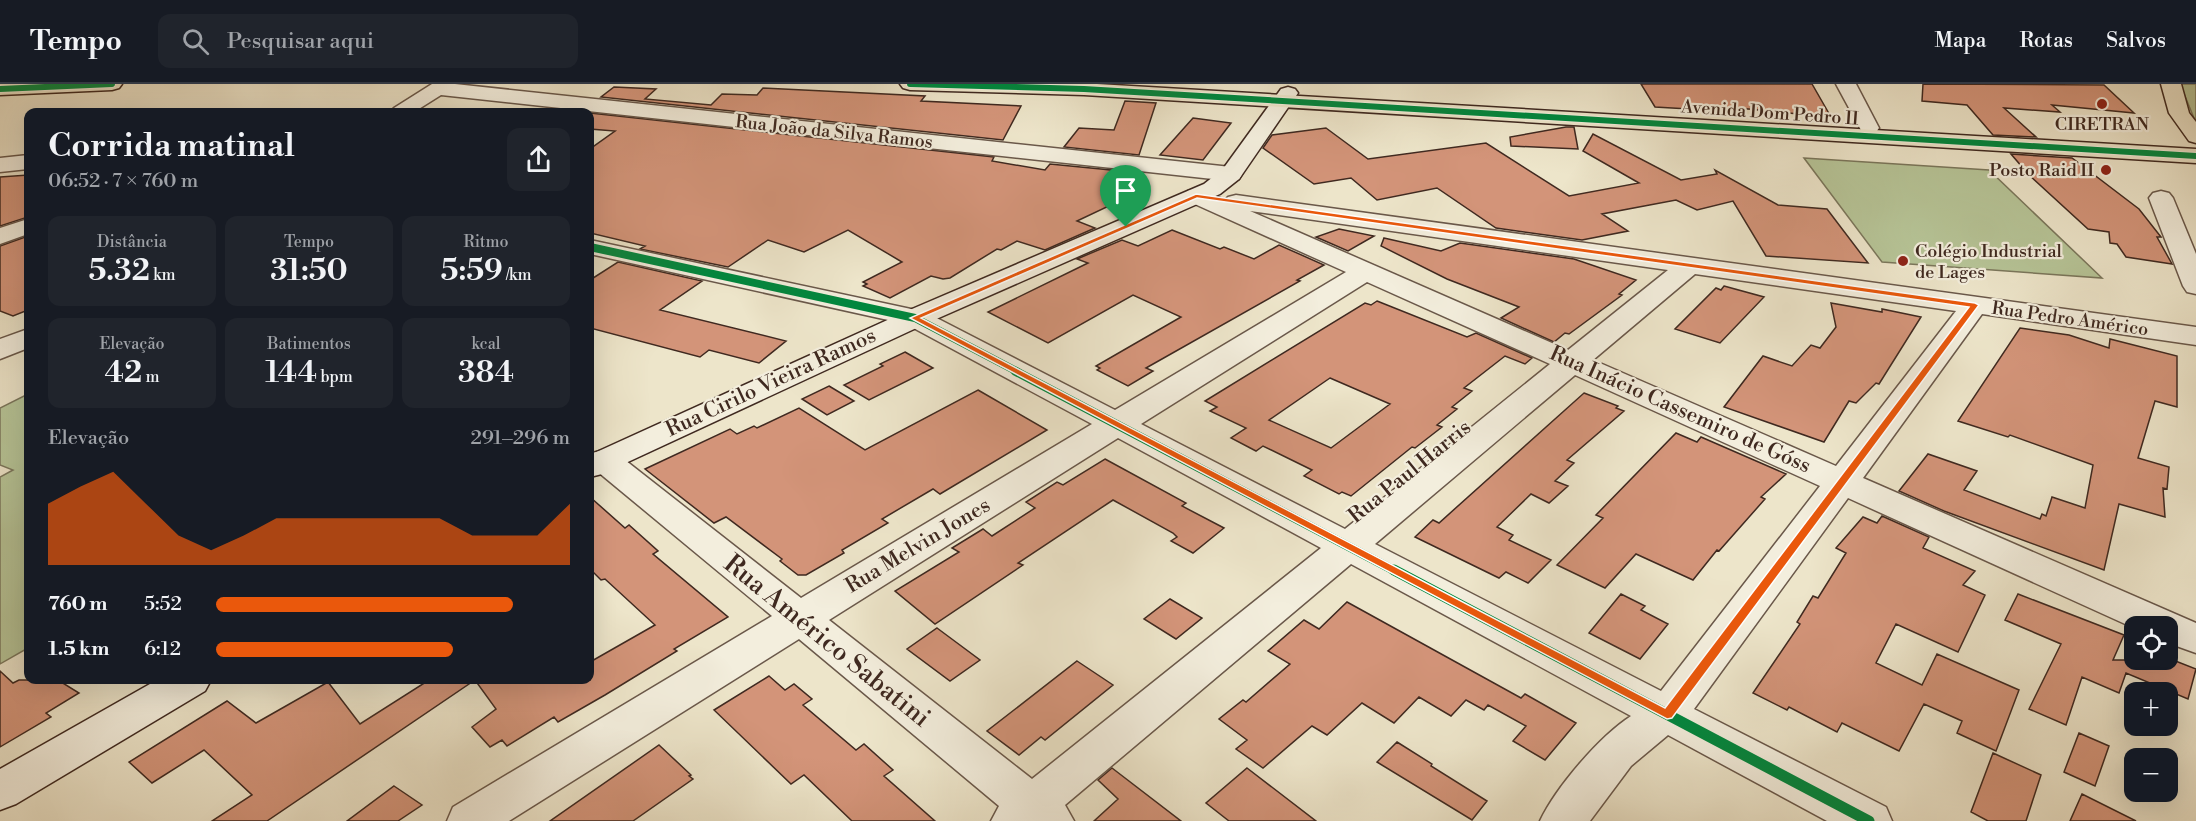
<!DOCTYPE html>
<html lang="pt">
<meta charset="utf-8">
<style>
:root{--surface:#171b24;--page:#20242c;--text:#f1f3f6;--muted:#9ea1a6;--line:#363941;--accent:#ea580c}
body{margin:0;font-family:"Libre Bodoni",serif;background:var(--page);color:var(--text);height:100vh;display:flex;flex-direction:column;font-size:22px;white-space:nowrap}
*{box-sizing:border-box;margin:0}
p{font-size:20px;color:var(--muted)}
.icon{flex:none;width:33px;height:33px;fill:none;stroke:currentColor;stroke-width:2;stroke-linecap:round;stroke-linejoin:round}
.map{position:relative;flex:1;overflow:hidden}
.drawer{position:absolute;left:24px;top:24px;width:570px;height:576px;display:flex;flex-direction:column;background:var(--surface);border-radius:12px;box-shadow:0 6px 24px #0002}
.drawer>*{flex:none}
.controls{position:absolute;left:2124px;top:532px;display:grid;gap:12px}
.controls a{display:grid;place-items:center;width:54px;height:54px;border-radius:12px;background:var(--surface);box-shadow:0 6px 24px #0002;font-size:30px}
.pin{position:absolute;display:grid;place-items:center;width:51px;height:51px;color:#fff;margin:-62px -26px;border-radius:50% 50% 50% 0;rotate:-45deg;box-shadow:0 0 6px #0007}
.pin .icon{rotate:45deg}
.round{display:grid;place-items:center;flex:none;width:63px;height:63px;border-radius:12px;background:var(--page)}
.summary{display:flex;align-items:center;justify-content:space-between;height:102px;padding:0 24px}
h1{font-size:33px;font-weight:600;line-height:45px}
.stats{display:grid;grid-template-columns:repeat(3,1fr);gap:9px;height:102px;padding:6px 24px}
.stats div{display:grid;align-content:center;border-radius:12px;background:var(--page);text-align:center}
.stats b{font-size:30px;font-weight:600}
.stats small{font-size:16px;font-weight:400}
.stats p{font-size:16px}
.chart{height:168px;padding:12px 24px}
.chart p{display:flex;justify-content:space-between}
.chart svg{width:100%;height:108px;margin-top:6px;fill:var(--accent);opacity:.7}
ul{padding:0 24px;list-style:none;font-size:20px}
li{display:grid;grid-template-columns:96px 72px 1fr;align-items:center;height:45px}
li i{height:15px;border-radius:8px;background:var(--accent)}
header{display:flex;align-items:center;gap:36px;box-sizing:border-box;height:84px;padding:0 30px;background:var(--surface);border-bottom:2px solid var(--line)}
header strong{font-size:28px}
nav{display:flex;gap:33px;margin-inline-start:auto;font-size:21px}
.search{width:420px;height:54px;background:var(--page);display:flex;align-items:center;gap:15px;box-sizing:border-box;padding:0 21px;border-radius:12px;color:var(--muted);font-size:22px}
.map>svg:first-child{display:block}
.green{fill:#b7c598;stroke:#7b775c;stroke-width:1.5}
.building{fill:#d39479;stroke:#3f2920;stroke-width:1.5;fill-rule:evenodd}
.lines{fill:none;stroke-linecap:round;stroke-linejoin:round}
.minor-casing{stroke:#6a584a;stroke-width:3}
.tertiary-casing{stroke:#6a584a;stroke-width:3}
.secondary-casing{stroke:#3f2920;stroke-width:3}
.primary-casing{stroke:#3f2920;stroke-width:3}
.minor{fill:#f3eedd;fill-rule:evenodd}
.tertiary{fill:#f3eedd;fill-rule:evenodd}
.secondary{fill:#f3eedd;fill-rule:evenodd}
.primary{fill:#ede5ca;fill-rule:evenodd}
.cycleway-far3-casing{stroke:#f3eedd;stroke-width:8}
.cycleway-far2-casing{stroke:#f3eedd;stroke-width:10}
.cycleway-far1-casing{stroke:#f3eedd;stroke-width:13}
.cycleway-casing{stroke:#f3eedd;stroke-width:15}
.cycleway-far3{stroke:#00873e;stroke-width:6}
.cycleway-far2{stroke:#00873e;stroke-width:8}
.cycleway-far1{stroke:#00873e;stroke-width:9}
.cycleway{stroke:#00873e;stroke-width:11}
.route{fill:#ea580c;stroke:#fff;stroke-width:1.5;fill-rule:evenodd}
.poi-dot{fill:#8f2418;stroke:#f3eedd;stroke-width:2}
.labels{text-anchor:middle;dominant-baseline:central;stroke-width:4.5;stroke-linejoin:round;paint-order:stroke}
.far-street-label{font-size:18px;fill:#3f2920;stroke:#f3eedd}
.far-poi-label{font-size:18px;fill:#3f2920;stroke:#f3eedd}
.street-label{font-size:21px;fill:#3f2920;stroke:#f3eedd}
.near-street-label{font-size:26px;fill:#3f2920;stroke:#f3eedd}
</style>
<header>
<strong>Tempo</strong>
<div class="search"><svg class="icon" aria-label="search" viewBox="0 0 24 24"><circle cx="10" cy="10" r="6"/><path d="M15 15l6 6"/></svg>Pesquisar aqui</div>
<nav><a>Mapa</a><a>Rotas</a><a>Salvos</a></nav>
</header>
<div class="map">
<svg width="2196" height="737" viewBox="0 0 2196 737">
<rect width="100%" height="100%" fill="#ede5ca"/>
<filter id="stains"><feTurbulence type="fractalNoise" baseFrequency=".00333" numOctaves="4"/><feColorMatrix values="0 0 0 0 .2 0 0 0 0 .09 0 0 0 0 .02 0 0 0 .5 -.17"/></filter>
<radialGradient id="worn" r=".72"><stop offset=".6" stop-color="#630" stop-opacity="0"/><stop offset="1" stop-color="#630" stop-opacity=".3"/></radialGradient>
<path class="green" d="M 2180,0 L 2196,0 L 2196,39 Z
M 1804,74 L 1989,86 L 2102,194 L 1882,178 Z
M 28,310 L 28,564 L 0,580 L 0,393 L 13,386 L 0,381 L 0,324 Z"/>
<path class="building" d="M 1641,0 L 1812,0 L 1831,33 L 1737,24 L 1740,28 L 1655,23 Z
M 1923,0 L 2104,1 L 2134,29 L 2052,21 L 2060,28 L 2004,24 L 2036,53 L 1993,51 L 1967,21 L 1922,17 Z
M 614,3 L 656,5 L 645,15 L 711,21 L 722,10 L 757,11 L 763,4 L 925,12 L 921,17 L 1021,22 L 1003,56 L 601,13 Z
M 1125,17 L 1156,19 L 1139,71 L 1064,63 L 1079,44 L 1114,46 Z
M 590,29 L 994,73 L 992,77 L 1045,86 L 1050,80 L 1131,88 L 1111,121 L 1077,137 L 1095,144 L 1045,166 L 1017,157 L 1001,166 L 997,165 L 950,194 L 943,195 L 931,192 L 890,214 L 863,202 L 867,200 L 863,198 L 902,178 L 848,146 L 804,168 L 768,156 L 728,183 L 640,165 L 645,162 L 590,149 L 590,65 L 615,47 L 590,45 Z
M 1193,34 L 1231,39 L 1203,76 L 1160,71 Z
M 1566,43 L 1574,43 L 1578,65 L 1511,62 L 1510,53 Z
M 1326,44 L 1368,75 L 1486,59 L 1569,112 L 1639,99 L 1583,67 L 1593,50 L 1681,96 L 1717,90 L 1715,86 L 1778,121 L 1827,125 L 1868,179 L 1766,172 L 1733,117 L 1697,126 L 1676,116 L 1602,130 L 1628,147 L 1582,156 L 1496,144 L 1437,104 L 1377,116 L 1351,94 L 1314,100 L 1263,64 L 1272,51 Z
M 2011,70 L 2072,74 L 2139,125 L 2161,153 L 2157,153 L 2172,180 L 2126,173 L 2117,160 L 2110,159 L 2109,148 L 2088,145 L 2029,91 Z
M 28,91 L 28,133 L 0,142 L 0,93 Z
M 1339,145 L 1374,152 L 1348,167 L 1316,153 Z
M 1172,146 L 1220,165 L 1224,163 L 1254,175 L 1279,161 L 1324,181 L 1297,196 L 1300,197 L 1146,284 L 1153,287 L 1128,302 L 1097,286 L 1100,284 L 1096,282 L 1181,233 L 1133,211 L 1048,259 L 988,228 L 1088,179 L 1077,175 L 1122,156 L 1138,162 Z
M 28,152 L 28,226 L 13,232 L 0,227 L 0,162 Z
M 1384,154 L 1441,167 L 1460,159 L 1574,175 L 1636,196 L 1619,210 L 1622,211 L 1569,250 L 1565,249 L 1554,258 L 1501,234 L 1519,223 L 1447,195 L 1381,162 Z
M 618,178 L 702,197 L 660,226 L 786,257 L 759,279 L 709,266 L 700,273 L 590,244 L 590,196 Z
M 1724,202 L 1764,213 L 1720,259 L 1675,245 L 1716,204 L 1721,206 Z
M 1377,217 L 1467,253 L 1476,249 L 1532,274 L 1525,280 L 1505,272 L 1464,304 L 1472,307 L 1452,323 L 1457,325 L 1437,341 L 1442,343 L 1415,364 L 1412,363 L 1351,412 L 1342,408 L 1339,410 L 1304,392 L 1312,386 L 1263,362 L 1256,367 L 1231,354 L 1246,344 L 1210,327 L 1217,323 L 1205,317 L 1365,219 L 1371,221 ZM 1330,294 L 1390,320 L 1331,364 L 1269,336 Z
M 1831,219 L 1882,228 L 1882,225 L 1921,233 L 1879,300 L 1876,299 L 1856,319 L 1849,317 L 1824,358 L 1724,323 L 1763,272 L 1792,282 L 1811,261 L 1820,264 L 1836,243 Z
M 2020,244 L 2069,251 L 2109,264 L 2110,255 L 2177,272 L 2177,323 L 2155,317 L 2138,374 L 2169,383 L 2167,405 L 2163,404 L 2165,433 L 2119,420 L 2104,486 L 1944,427 L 1899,407 L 1928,370 L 1977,387 L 1964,406 L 2040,435 L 2042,430 L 2046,432 L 2052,413 L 2085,424 L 2093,381 L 2010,351 L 2008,353 L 1958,337 Z
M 905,268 L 933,284 L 869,316 L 844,301 L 883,282 L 880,280 Z
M 829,302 L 854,317 L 827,331 L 802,315 Z
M 978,306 L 1047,346 L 940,410 L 933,405 L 882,435 L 888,439 L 842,466 L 844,469 L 806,491 L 798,491 L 780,477 L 782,475 L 726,433 L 714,439 L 645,385 L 730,345 L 737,350 L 754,342 L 757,344 L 799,324 L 865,366 Z
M 1584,309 L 1618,322 L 1616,324 L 1624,327 L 1567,376 L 1574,379 L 1555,397 L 1568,402 L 1549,419 L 1531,410 L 1497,443 L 1513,451 L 1509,456 L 1551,476 L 1528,499 L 1506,488 L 1499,494 L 1415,453 L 1433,436 L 1439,439 Z
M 1676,349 L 1697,358 L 1701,353 L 1786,390 L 1761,413 L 1765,415 L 1719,467 L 1717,466 L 1693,496 L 1636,470 L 1605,504 L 1557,481 L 1603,434 L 1596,431 Z
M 1105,375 L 1186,419 L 1182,422 L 1224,444 L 1193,469 L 1171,457 L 1177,453 L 1173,449 L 1113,416 L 1018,479 L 1023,481 L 935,540 L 895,507 L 959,468 L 952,464 L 983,445 L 992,452 L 1035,424 L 1026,418 L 1057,398 L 1063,401 Z
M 590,413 L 625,444 L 629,441 L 658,467 L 653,470 L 728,533 L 674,565 L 677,567 L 605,611 L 558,638 L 554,633 L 507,662 L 502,656 L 490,663 L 472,643 L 496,625 L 475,596 L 267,737 L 212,737 L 252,711 L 204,666 L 152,699 L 129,678 L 227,617 L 256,639 L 328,598 L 360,640 L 429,596 L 590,596 L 590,578 L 655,541 L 605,495 L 601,496 L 590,485 Z
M 1882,432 L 1929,453 L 1923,464 L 1975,487 L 1963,501 L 1985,511 L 1958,568 L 1896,540 L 1876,579 L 1922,601 L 1937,570 L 2019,606 L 1996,667 L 1957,649 L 1962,637 L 1924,620 L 1899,667 L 1842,639 L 1837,648 L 1789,623 L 1787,626 L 1753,609 L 1800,540 L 1797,538 L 1813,512 L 1818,514 L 1846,469 L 1836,464 L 1863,433 L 1877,439 Z
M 1621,510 L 1645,522 L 1641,526 L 1668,540 L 1640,575 L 1589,549 Z
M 2018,510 L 2124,551 L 2113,576 L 2173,576 L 2196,585 L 2188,615 L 2126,589 L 2119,609 L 2082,593 L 2066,641 L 2029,625 L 2061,560 L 2005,536 Z
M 1170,515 L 1202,534 L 1176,555 L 1144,535 Z
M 1347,518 L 1521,614 L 1525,610 L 1576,639 L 1545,676 L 1513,657 L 1526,642 L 1488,621 L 1484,626 L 1466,616 L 1451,632 L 1419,613 L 1394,639 L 1362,619 L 1327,651 L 1312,642 L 1263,684 L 1236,665 L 1247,656 L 1219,635 L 1243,616 L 1246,618 L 1290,580 L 1268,567 L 1304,536 L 1319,545 Z
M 937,544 L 980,576 L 950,597 L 907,565 Z
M 1077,577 L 1113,601 L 1045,656 L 1041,653 L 1019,671 L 987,647 Z
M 0,587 L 13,599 L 19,596 L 58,596 L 79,609 L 46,629 L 51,633 L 0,663 Z
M 769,592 L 785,606 L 794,600 L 812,615 L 803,621 L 856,666 L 864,660 L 893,686 L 884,692 L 935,737 L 852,737 L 804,691 L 791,700 L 714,626 Z
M 2079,649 L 2109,662 L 2095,702 L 2064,688 Z
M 1397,658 L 1432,680 L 1431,682 L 1487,717 L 1472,736 L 1377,678 Z
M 659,661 L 691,691 L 689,692 L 693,695 L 633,737 L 550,737 Z
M 1993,669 L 2041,691 L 2026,737 L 1988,737 L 1971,728 Z
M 1112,684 L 1181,737 L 1094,737 L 1118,715 L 1098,696 Z
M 1247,684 L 1316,737 L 1229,737 L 1206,719 Z
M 394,702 L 422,721 L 398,737 L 347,737 Z
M 2082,710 L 2136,737 L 2070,737 Z"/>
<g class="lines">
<defs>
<path id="minor" d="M 432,0 L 455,0 L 1231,83 L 1239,85 L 1242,90 L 1239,95 L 1231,97 L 441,11 L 414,28 L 391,28 L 394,24 Z
M 28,71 L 28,85 L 0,88 L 0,74 Z
M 1196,105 L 1225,116 L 1228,113 L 1236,111 L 2196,243 L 2196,261 L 1982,230 L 1863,394 L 2196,539 L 2196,569 L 2168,559 L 2168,543 L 2134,544 L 1848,414 L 1694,625 L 1886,723 L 1892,737 L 1827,737 L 1668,651 L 1631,682 L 1590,737 L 1540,737 C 1556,703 1600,652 1631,632 L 1351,480 L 1065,721 L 1074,737 L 991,737 L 999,722 L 799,555 L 509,737 L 447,737 L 453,723 L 772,532 L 592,383 L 590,379 L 592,369 L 604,366 L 616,369 L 801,514 L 1092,340 L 906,240 L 590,170 L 590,156 L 925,228 L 1115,326 L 1346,188 L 1188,117 L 1184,112 L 1188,107 ZM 1250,127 L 1668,186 L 1568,266 ZM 1695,190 L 1956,227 L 1836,382 L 1593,276 ZM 1367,198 L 1550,280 L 1345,445 L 1141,340 ZM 1575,291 L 1820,402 L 1661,607 L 1375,460 ZM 1118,354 L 1321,464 L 1032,695 L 829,536 Z
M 2161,107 L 2169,109 L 2173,114 L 2196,170 L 2196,210 L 2187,208 L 2183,202 L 2149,114 L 2153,109 Z
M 28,135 L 28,150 L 0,160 L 0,144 Z
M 28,245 L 28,264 L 0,275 L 0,255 Z"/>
<path id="tertiary" d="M 1836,0 L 1856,0 L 1879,44 L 1876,48 L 1869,50 L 1862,48 Z"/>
<path id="secondary" d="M 1288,3 L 1295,5 L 1298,9 L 1239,95 L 1220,110 L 925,240 L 602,390 L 590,393 L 590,371 L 905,228 L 1204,100 L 1223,85 L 1281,5 Z
M 157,596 L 211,596 L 205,607 L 16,720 L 0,726 L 0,685 Z"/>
<path id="primary" d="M 0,0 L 122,0 L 119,4 L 112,6 L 0,11 Z
M 900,0 L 1097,0 L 2196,65 L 2196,79 L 1084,11 L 910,6 L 903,4 Z
M 2161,0 L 2181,0 L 2189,29 L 2196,38 L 2196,59 L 2189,57 L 2169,29 Z"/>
</defs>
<use href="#minor" class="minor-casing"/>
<use href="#tertiary" class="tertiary-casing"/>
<use href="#secondary" class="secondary-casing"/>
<use href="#primary" class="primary-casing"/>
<use href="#minor" class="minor"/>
<use href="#tertiary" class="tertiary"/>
<use href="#secondary" class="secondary"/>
<use href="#primary" class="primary"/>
<defs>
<path id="cycleway-far3" d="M 910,0 L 1084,5 L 2196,72
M 0,5 L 112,0"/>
<path id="cycleway-far2" d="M 590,163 L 915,234 L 1018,288"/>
<path id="cycleway-far1" d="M 1015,287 L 1397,488"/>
<path id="cycleway" d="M 1394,486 L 1869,737"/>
</defs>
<use href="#cycleway-far3" class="cycleway-far3-casing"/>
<use href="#cycleway-far2" class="cycleway-far2-casing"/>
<use href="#cycleway-far1" class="cycleway-far1-casing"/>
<use href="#cycleway" class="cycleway-casing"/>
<use href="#cycleway-far3" class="cycleway-far3"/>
<use href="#cycleway-far2" class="cycleway-far2"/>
<use href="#cycleway-far1" class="cycleway-far1"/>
<use href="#cycleway" class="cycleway"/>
</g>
<path class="route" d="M 1196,110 L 1975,219 L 1979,221 L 1672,634 L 1667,635 L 910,234 ZM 1197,114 L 1969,223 L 1665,624 L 921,234 Z"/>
<g class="poi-dot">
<circle cx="2102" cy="20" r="6"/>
<circle cx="2106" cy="86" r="6"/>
<circle cx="1903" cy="177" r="6"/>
</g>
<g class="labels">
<g class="far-street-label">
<text transform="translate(1770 29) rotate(4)">Avenida Dom Pedro II</text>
<text transform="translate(834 48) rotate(6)">Rua João da Silva Ramos</text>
<text transform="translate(2070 235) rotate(8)">Rua Pedro Américo</text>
</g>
<g class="far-poi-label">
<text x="2102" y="40">CIRETRAN</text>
<text x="2094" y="86" text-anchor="end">Posto Raid II</text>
<text x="1915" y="167" text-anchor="start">Colégio Industrial<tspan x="1915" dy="21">de Lages</tspan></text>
</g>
<g class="street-label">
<text transform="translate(771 299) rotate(-25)">Rua Cirilo Vieira Ramos</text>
<text transform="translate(1680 326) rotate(24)">Rua Inácio Cassemiro de Góss</text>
<text transform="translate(1410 388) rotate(-39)">Rua Paul Harris</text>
<text transform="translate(918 462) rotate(-31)">Rua Melvin Jones</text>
</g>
<g class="near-street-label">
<text transform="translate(827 557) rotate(39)">Rua Américo Sabatini</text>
</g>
</g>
<rect width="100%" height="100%" filter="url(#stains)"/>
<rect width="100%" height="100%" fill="url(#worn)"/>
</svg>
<div class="controls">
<a><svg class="icon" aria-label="locate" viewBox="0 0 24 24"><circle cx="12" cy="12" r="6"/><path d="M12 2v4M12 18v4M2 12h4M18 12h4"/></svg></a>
<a>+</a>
<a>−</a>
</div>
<div class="pin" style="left:1126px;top:143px;background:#1e9e55"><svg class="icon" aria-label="arrive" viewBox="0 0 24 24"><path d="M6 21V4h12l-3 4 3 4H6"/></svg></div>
<section class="drawer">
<div class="summary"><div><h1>Corrida matinal</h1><p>06:52 · 7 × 760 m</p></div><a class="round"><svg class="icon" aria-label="share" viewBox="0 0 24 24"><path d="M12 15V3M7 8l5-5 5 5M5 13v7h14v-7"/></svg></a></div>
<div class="stats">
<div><p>Distância</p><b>5.32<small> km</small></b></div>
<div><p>Tempo</p><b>31:50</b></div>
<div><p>Ritmo</p><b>5:59<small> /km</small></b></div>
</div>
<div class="stats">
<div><p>Elevação</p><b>42<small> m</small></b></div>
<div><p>Batimentos</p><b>144<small> bpm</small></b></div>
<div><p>kcal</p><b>384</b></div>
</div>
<div class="chart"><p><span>Elevação</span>291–296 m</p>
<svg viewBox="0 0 160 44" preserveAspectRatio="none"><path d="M0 44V19L10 12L20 6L30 19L40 32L50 38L60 32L70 25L80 25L90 25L100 25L110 25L120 25L130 32L140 32L150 32L160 19V44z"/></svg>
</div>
<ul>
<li><b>760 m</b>5:52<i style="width:84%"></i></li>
<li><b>1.5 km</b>6:12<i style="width:67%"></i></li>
</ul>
</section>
</div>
